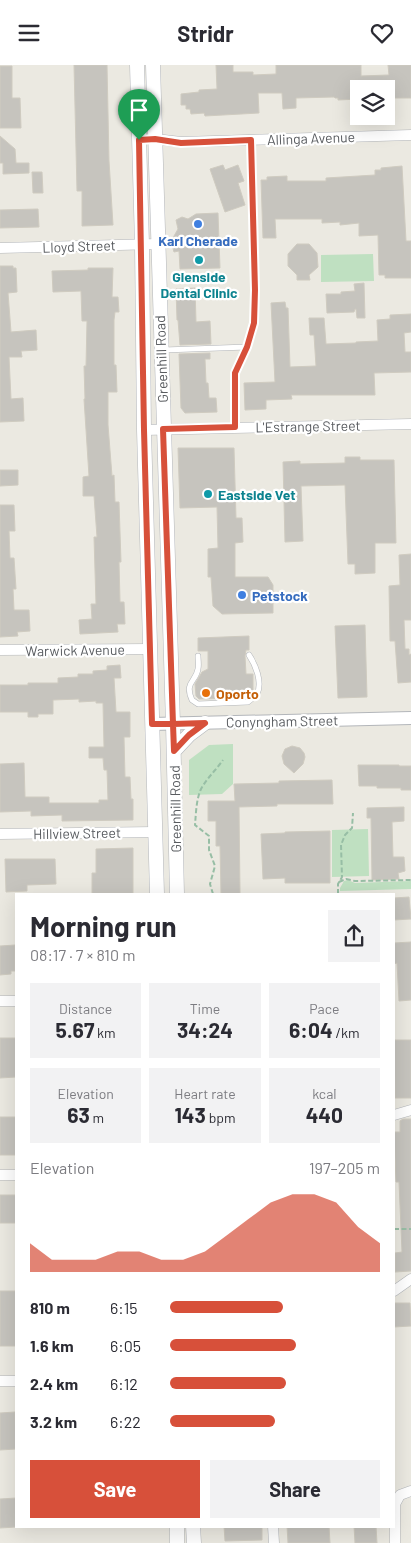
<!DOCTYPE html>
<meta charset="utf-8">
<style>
:root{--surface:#fff;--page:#f2f2f3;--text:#2b2b33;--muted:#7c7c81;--accent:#d7503a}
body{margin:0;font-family:Barlow,sans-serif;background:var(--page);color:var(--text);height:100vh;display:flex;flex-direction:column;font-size:19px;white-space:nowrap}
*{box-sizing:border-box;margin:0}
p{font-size:16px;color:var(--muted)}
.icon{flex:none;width:28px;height:28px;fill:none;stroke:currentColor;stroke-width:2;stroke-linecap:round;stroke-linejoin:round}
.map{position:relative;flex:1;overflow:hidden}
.panel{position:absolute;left:15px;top:828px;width:380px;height:635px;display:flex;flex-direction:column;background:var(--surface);border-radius:0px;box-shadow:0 5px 20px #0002}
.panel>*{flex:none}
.tools{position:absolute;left:350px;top:15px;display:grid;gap:10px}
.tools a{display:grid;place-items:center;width:45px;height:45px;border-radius:0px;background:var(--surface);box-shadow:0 5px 20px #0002;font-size:25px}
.pin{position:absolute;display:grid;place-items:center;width:42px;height:42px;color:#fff;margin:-51px -21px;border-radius:50% 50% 50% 0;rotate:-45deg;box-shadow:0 0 5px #0007}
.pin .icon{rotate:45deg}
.round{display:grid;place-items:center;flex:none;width:52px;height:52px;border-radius:0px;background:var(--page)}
.headline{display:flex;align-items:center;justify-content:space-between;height:85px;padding:0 15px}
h1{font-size:28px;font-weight:700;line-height:38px}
.stats{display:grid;grid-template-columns:repeat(3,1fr);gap:8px;height:85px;padding:5px 15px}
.stats div{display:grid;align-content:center;border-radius:0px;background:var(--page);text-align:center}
.stats b{font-size:21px;font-weight:700}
.stats small{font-size:14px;font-weight:400}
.stats p{font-size:14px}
.chart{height:140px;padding:10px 15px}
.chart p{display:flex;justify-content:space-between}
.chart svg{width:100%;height:90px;margin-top:5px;fill:var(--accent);opacity:.7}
.cta{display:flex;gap:10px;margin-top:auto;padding:10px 15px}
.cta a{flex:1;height:58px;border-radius:0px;background:var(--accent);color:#fff;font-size:20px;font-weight:700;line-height:58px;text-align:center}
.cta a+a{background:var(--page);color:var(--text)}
ul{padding:0 15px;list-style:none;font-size:16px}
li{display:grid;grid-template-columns:80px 60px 1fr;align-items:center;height:38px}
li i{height:12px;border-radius:6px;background:var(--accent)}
header{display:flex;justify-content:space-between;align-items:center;height:65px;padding:0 15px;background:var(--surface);font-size:22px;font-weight:700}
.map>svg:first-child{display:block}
.green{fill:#bfe0c1}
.building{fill:#c6c4be;stroke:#cfcbc0}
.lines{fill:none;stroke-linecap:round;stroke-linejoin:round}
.service-casing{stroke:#b3b6ba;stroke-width:6}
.minor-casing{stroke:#b3b6ba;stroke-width:11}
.tertiary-casing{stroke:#b3b6ba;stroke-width:14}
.secondary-casing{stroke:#b4b7bc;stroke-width:15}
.path{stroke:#97bea5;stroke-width:2;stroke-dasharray:5 2.5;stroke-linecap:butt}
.service{stroke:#fff;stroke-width:5}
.minor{stroke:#fff;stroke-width:10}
.tertiary{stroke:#fff;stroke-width:12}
.secondary{stroke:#fff;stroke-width:14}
.route-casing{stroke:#fff;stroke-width:10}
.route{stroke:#d7503a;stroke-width:6}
.shop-dot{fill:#3f7fe0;stroke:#fff;stroke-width:2}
.culture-dot{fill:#0f9aa8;stroke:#fff;stroke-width:2}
.food-dot{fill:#e8710a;stroke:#fff;stroke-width:2}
.labels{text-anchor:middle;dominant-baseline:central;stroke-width:4.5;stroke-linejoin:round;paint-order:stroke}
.street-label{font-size:14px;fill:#595c60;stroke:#fff}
.shop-label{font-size:14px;font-weight:bold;fill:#366cbe;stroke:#fff}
.culture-label{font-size:14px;font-weight:bold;fill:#0d838f;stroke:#fff}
.food-label{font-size:14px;font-weight:bold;fill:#c56008;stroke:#fff;text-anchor:start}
</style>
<header><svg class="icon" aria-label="menu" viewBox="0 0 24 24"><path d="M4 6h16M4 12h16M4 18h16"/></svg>Stridr<svg class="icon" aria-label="heart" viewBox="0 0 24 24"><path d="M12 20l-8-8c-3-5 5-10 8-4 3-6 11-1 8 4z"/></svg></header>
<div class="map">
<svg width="411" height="1478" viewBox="0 0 411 1478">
<rect width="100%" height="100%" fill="#ebe9e1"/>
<path class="green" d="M 373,189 L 374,216 L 321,217 L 321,190 Z
M 233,679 L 233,719 L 222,729 L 189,730 L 189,695 L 209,680 Z
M 368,764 L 369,811 L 332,812 L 332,765 Z
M 348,815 L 355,818 L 411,816 L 411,824 L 340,826 L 340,823 L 344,816 Z"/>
<path class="building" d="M 74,0 L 107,0 L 109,96 L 113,160 L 82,161 L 82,126 L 77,126 Z
M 216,0 L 233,0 L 233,7 L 253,7 L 253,10 L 276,9 L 276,0 L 361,0 L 361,11 L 389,10 L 388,0 L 411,0 L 411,33 L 386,33 L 386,24 L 359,24 L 359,34 L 338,35 L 338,33 L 335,33 L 334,32 L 296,33 L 296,43 L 283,44 L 282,28 L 258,28 L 259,48 L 205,51 L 204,48 L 191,49 L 190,44 L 186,44 L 186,40 L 181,40 L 181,29 L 199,27 L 199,25 L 217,24 Z
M 0,1 L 12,1 L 12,33 L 20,33 L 21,63 L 0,63 Z
M 0,71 L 15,84 L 16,98 L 29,98 L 29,108 L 3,109 L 3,98 L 0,98 Z
M 223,100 L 225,105 L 238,100 L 244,116 L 238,118 L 245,140 L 225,147 L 210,104 Z
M 402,101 L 406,176 L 411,176 L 411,213 L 385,213 L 385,210 L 379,210 L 378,170 L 359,171 L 359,158 L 340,160 L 340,157 L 322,158 L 322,154 L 275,154 L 276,173 L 263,173 L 261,115 L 267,115 L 267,112 L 287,111 L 287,116 L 326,116 L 326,113 L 375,110 L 375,105 L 381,105 L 381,103 Z
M 32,107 L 42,107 L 43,128 L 33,128 Z
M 38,144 L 39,162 L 0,163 L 0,145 Z
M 218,148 L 220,203 L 180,204 L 179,186 L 174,187 L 172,180 L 174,171 L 178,164 L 176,155 L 182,152 L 188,154 L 196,149 Z
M 297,179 L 309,179 L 317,188 L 318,202 L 309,210 L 310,215 L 297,215 L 297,210 L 288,201 L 288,189 Z
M 0,201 L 13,201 L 13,203 L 16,203 L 17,227 L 8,228 L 11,267 L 36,265 L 37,285 L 21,286 L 22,292 L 9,292 L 11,334 L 23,333 L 24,356 L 0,357 Z
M 88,203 L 113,203 L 112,232 L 118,232 L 119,247 L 115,247 L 114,255 L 114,300 L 116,300 L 117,327 L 108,327 L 108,360 L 112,411 L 114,410 L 115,437 L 119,437 L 121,497 L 119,497 L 120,537 L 124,537 L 125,559 L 117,559 L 118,567 L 80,569 L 79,555 L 92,554 L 91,539 L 96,539 L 94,472 L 97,472 L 94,431 L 83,431 L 83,412 L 89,411 L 84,334 L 85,334 L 84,301 L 86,301 L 87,256 L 82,256 L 81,226 L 53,227 L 52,206 L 88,205 Z
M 364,218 L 365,253 L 357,253 L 356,244 L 355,244 L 354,247 L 327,248 L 326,229 L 341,229 L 341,227 L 355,226 L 354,219 Z
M 195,223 L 196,257 L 210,256 L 211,279 L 180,280 L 178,255 L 177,255 L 176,224 Z
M 285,237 L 286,243 L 288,243 L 290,302 L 316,301 L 314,270 L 310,270 L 309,253 L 324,253 L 326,279 L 356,278 L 356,277 L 378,276 L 377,255 L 390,254 L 390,250 L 411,249 L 411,267 L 404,268 L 405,287 L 411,287 L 411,307 L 374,308 L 375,330 L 291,330 L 292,334 L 266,335 L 266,344 L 245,345 L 244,318 L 275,317 L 271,238 Z
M 210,288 L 210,294 L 205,294 L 206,318 L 208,318 L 209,333 L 216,333 L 217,347 L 185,348 L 181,343 L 179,289 Z
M 178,383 L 234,383 L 236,453 L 242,453 L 243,477 L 235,478 L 235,512 L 268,512 L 273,520 L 273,548 L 222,549 L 213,541 L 211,512 L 208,512 L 208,484 L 218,483 L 217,442 L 180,443 Z
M 345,392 L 360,392 L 360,395 L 394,395 L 396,478 L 375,478 L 375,508 L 355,509 L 355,499 L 348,499 L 345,420 L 301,421 L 303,476 L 285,477 L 283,397 L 300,396 L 300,399 L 345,398 Z
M 0,405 L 18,405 L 18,420 L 0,421 Z
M 0,440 L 14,440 L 15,466 L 9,466 L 10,493 L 14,493 L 16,524 L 13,524 L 14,545 L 29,545 L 30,566 L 17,567 L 18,571 L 0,572 Z
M 411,489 L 411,555 L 404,555 L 405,584 L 409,584 L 409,590 L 411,589 L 411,617 L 398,618 L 395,576 L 390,576 L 389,521 L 400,520 L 399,490 Z
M 365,560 L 367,632 L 338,633 L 335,561 Z
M 249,571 L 249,585 L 246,585 L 245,591 L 246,609 L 253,609 L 253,627 L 246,633 L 199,634 L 196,631 L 195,619 L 202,607 L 208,604 L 208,586 L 198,586 L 198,573 Z
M 120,600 L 121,613 L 114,613 L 116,647 L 130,647 L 130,672 L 124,672 L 125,712 L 130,712 L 131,734 L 133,734 L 133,755 L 62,756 L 62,750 L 31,751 L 31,746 L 0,747 L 0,699 L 24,698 L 25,732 L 49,732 L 49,738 L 99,738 L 99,735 L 108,735 L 107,705 L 104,705 L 103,693 L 89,693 L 89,682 L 104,682 L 103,638 L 96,638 L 96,636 L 79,637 L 79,634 L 53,635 L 53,649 L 38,649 L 38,652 L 28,652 L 28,647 L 0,647 L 0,620 L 28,620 L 28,618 L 58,618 L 58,613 L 78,612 L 78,609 L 93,609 L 93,606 L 107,605 L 107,601 Z
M 292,681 L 300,683 L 304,688 L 305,692 L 303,699 L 294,708 L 284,699 L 282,691 L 285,684 Z
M 358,700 L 399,700 L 399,701 L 411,701 L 411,725 L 401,725 L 401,723 L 377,723 L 377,721 L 359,721 Z
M 332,715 L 333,739 L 277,739 L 277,741 L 239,742 L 240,829 L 221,829 L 220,781 L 216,781 L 216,756 L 208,756 L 208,736 L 235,736 L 234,719 L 279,718 L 279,716 Z
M 404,742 L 404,756 L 392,757 L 393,792 L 404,792 L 405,806 L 398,808 L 399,814 L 372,815 L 371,753 L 367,753 L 367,743 Z
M 330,766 L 330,818 L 285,818 L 285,813 L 263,814 L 261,769 L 285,768 L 285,767 Z
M 133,783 L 133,829 L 92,829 L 92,808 L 96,808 L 96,784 Z
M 5,794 L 55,794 L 56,819 L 27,820 L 27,826 L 6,827 Z
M 409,832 L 411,854 L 394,855 L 394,833 Z
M 411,877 L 411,935 L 399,936 L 397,898 L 394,899 L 394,878 Z
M 15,880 L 15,906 L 11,906 L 11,909 L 0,910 L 0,881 Z
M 0,973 L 16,973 L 16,1012 L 0,1013 Z
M 394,975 L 411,975 L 411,1033 L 395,1033 Z
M 0,1052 L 16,1052 L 16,1090 L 0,1090 Z
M 403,1054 L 411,1054 L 411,1206 L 395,1207 L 395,1188 L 402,1187 L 399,1117 L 396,1117 L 394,1067 L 400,1067 L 400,1056 Z
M 0,1130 L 16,1130 L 16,1158 L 0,1158 Z
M 0,1226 L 16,1226 L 16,1281 L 0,1281 Z
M 394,1238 L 410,1238 L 411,1261 L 394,1262 Z
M 15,1347 L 16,1384 L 0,1385 L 0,1348 Z
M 16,1433 L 16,1462 L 0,1463 L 0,1434 Z
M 224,1461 L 262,1461 L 262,1475 L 225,1476 Z
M 287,1461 L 329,1461 L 330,1478 L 288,1478 Z
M 354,1461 L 376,1461 L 377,1478 L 355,1478 Z"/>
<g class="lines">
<defs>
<path id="service" d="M 164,285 L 247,282
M 235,363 L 235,308 L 247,282 L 254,258 L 255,225 L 251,75
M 198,591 C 198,595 199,600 198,604 C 196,617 184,617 192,635 L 198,639 L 248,637 C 251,634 255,632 257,629 C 263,617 255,599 249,590"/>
<path id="minor" d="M 155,74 L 181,77 L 411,70
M 0,183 L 158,179
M 144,365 L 411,359
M 0,585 L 150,584
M 0,769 L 155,767
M 0,936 L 16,936
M 394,1050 L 411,1045
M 0,1110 L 16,1110
M 394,1226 L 411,1214
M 0,1316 L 16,1316
M 273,1461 L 274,1478
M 395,1478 L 395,1439 L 400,1430 L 411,1426"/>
<path id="tertiary" d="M 152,659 L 411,653"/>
<path id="secondary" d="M 137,0 L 142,179 L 144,365 L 157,829
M 153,0 L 173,659 L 177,829
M 174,686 L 189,670 L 205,658
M 177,1461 L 177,1478
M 193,1461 L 194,1478"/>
</defs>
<use href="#service" class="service-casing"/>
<use href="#minor" class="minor-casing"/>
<use href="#tertiary" class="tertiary-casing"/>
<use href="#secondary" class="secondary-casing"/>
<path class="path" d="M 339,817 L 346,814 L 355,816 L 411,815
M 213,829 L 210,819 L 215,801 L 209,785 L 209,771 L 195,760 C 196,749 196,735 201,724 C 207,713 216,705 223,695
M 338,829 L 338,819 L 342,812 L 341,780 L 345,770 L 352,763 L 353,748
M 394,1164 L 411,1164"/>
<use href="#service" class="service"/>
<use href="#minor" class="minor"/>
<use href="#tertiary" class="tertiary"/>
<use href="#secondary" class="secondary"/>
</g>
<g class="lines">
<defs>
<path id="route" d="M 139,75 L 144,365 L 152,659 L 173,659 L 174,686 L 189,670 L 205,658 L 173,659 L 163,364 L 235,362 L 235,308 L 247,282 L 254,258 L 255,225 L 251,75 L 181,78 L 155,74 L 139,75"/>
</defs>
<use href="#route" class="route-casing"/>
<use href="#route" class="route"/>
</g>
<g class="shop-dot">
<circle cx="198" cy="159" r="5"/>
<circle cx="242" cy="530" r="5"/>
</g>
<g class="culture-dot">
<circle cx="199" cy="195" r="5"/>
<circle cx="208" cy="429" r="5"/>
</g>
<circle class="food-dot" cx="206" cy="628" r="5"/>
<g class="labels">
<g class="street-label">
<text transform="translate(311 73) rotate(-2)">Allinga Avenue</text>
<text transform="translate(79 181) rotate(-2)">Lloyd Street</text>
<text transform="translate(161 294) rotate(-92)">Greenhill Road</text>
<text transform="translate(308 361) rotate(-1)">L'Estrange Street</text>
<text transform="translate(75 585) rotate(-1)">Warwick Avenue</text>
<text transform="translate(282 656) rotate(-1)">Conyngham Street</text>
<text transform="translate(175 744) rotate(-91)">Greenhill Road</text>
<text transform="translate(77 768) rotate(-1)">Hillview Street</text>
</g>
<g class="shop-label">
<text x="198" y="175">Karl Cherade</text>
<text x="252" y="530" text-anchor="start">Petstock</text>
</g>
<g class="culture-label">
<text x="199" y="211">Glenside<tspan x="199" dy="16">Dental Clinic</tspan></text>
<text x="218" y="429" text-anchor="start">Eastside Vet</text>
</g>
<g class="food-label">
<text x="216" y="628">Oporto</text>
</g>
</g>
</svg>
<div class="tools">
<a><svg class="icon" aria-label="layers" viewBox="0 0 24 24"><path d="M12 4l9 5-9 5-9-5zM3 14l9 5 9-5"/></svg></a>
</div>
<div class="pin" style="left:139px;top:75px;background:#1e9e55"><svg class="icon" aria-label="arrive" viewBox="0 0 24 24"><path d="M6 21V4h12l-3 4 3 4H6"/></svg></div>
<section class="panel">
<div class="headline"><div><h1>Morning run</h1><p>08:17 · 7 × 810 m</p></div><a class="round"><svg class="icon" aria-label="share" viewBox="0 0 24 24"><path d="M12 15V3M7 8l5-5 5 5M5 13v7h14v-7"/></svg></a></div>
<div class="stats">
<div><p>Distance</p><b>5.67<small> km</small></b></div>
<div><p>Time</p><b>34:24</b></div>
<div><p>Pace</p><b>6:04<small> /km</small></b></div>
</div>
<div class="stats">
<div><p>Elevation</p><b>63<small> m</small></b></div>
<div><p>Heart rate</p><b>143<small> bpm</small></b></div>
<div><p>kcal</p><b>440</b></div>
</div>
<div class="chart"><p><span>Elevation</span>197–205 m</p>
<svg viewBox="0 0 160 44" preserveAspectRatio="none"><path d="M0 44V30L10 38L20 38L30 38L40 34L50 34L60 38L70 38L80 34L90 26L100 18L110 10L120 6L130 6L140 10L150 22L160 30V44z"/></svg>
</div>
<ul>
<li><b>810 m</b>6:15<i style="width:54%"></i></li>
<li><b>1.6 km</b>6:05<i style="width:60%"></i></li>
<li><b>2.4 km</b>6:12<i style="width:55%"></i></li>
<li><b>3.2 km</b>6:22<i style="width:50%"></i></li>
</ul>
<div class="cta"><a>Save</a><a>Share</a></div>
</section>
</div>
